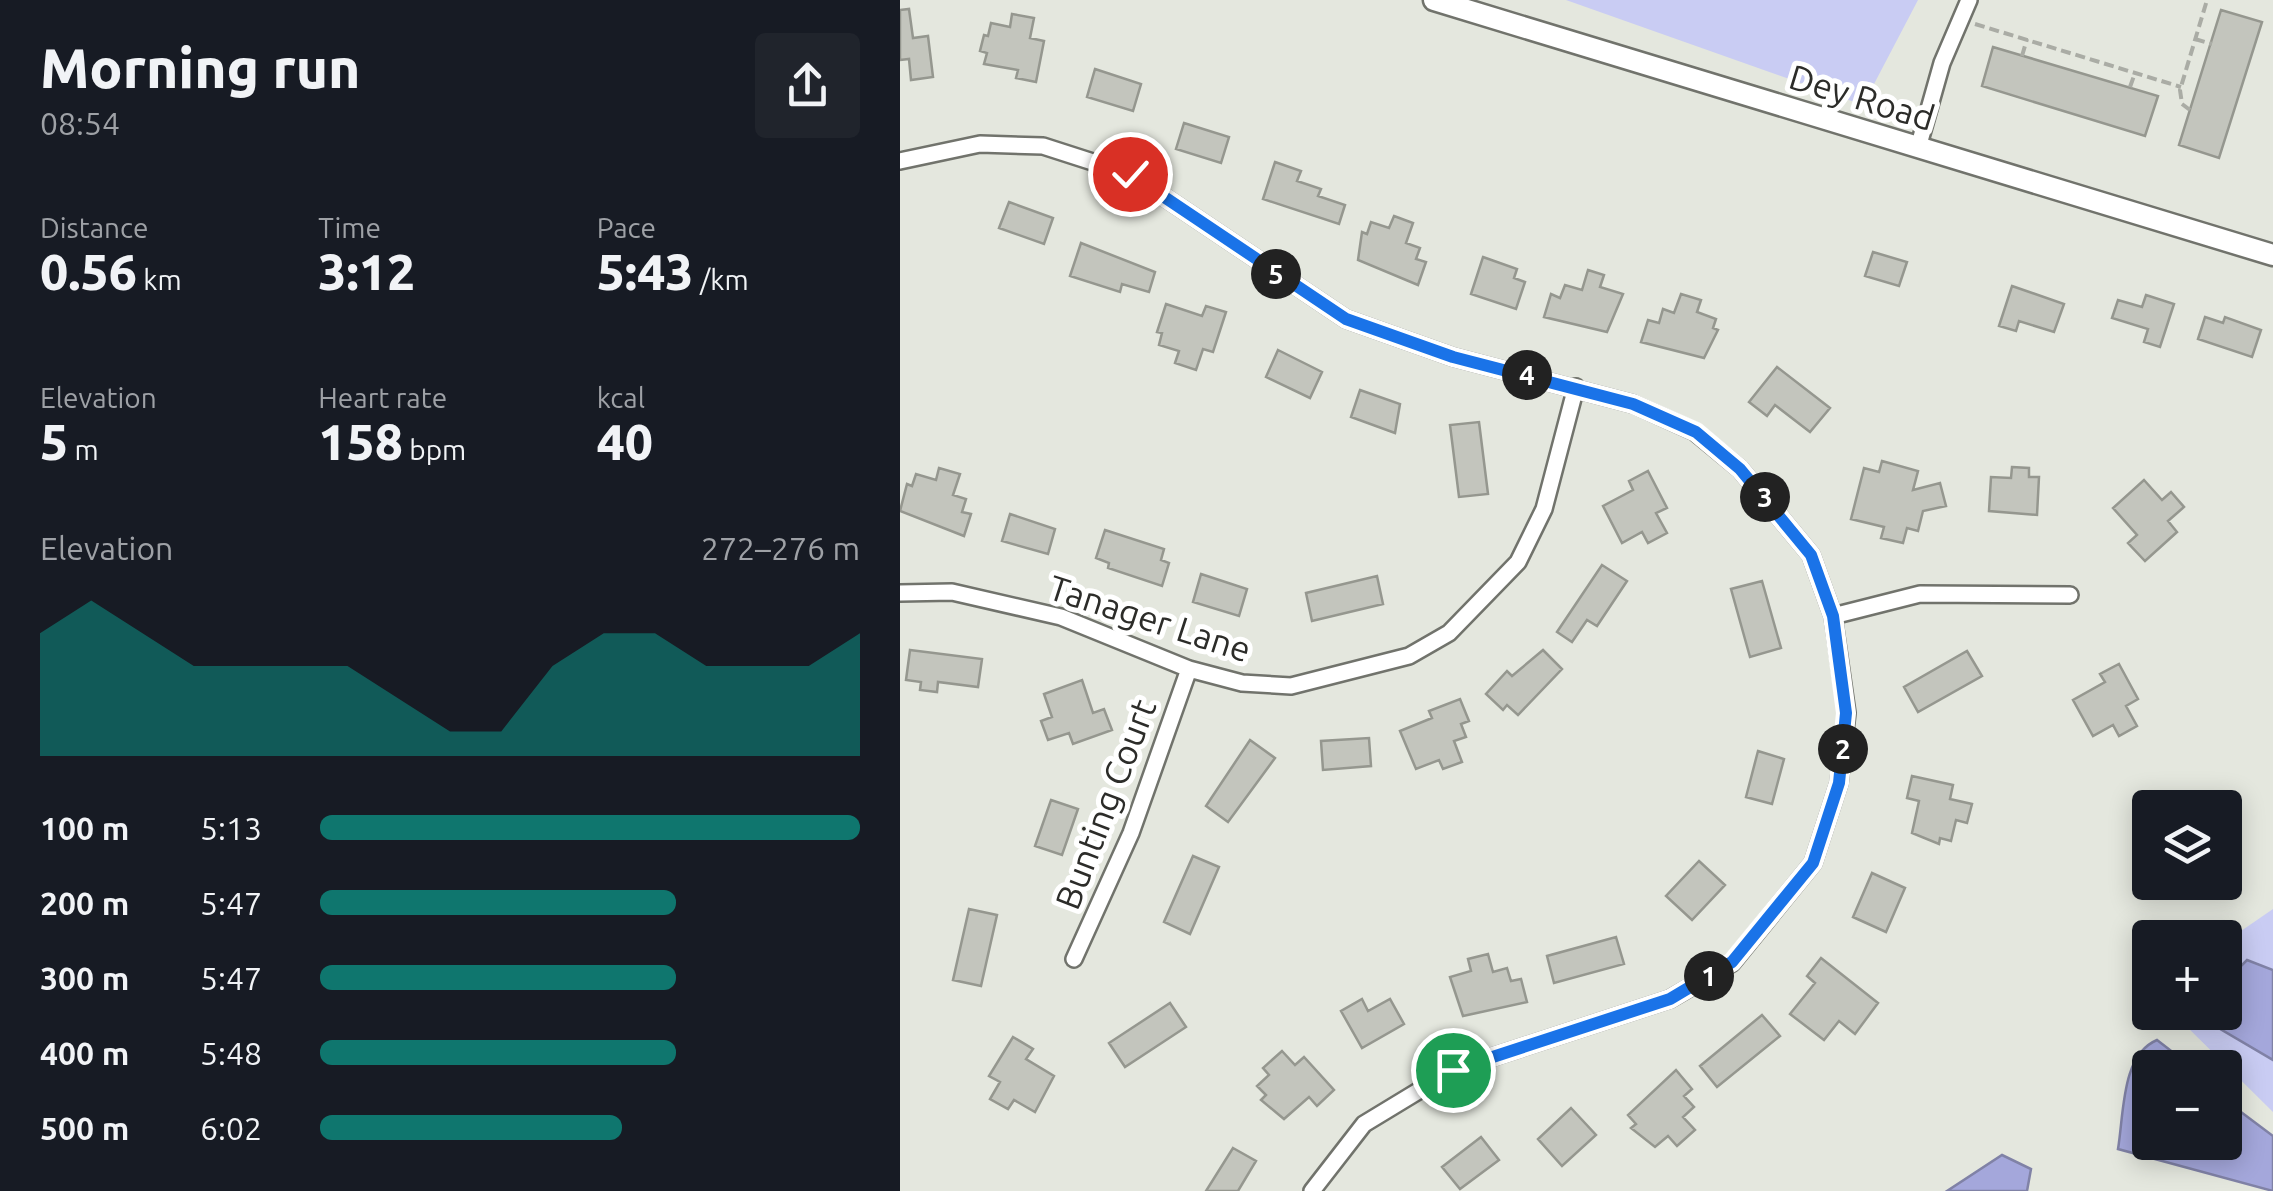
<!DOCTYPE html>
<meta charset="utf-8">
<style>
:root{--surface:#171b24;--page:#20242c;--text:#f1f3f6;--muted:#9ea1a6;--accent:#0f766e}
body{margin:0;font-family:Ubuntu,sans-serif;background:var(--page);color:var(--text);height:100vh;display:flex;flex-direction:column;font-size:38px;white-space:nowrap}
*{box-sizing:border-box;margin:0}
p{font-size:32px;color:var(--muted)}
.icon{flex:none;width:55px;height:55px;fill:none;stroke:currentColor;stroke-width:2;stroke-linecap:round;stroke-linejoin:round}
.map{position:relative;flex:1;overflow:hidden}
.drawer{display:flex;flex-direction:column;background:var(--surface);width:900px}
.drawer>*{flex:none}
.fabs{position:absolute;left:1232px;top:790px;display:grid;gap:20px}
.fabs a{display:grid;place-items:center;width:110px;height:110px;border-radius:10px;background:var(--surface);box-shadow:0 5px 25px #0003;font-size:50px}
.pin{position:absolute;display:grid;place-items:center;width:85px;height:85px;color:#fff;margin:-42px;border:5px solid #fff;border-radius:50%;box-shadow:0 2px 10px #0007}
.km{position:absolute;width:50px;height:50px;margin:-25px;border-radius:50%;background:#222;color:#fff;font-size:28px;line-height:50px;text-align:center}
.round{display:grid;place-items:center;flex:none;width:105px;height:105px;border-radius:10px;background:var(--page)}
.head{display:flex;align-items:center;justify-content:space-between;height:170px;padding:0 40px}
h1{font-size:55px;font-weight:800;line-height:75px}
.metrics{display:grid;grid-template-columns:repeat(3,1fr);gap:15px;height:170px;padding:10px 40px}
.metrics div{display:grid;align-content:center}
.metrics b{font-size:50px;font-weight:800}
.metrics small{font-size:28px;font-weight:400}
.metrics p{font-size:28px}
.chart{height:280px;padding:20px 40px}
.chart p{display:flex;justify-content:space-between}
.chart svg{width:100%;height:180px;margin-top:10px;fill:var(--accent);opacity:.7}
ul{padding:0 40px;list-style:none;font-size:32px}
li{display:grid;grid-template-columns:160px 120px 1fr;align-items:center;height:75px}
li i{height:25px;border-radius:12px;background:var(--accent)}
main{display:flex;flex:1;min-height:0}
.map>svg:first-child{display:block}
.green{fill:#c9ccf3}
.water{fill:#a4a7db;stroke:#8082a6;stroke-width:2.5}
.building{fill:#c3c5bd;stroke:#95978f;stroke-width:2.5}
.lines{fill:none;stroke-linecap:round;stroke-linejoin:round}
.street-casing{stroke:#71736c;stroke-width:20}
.secondary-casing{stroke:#71736c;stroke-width:25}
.path{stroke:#aaaca5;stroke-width:4;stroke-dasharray:10 5;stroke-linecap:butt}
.street{stroke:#fff;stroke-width:15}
.secondary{stroke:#fff;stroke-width:20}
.route-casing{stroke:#fff;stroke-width:20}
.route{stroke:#1a73e8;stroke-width:12}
.labels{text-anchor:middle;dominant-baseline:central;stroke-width:10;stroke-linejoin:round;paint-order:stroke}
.street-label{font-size:35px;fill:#2c2c29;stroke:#fff}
</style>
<main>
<section class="drawer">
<div class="head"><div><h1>Morning run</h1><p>08:54</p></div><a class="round"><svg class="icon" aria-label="share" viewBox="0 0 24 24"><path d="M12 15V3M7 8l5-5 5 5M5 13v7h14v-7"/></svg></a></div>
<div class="metrics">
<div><p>Distance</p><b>0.56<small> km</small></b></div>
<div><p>Time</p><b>3:12</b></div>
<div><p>Pace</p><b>5:43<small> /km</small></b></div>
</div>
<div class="metrics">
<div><p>Elevation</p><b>5<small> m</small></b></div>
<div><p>Heart rate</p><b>158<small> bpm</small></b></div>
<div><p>kcal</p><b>40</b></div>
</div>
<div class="chart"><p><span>Elevation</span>272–276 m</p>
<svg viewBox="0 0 160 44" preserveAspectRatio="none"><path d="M0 44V14L10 6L20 14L30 22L40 22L50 22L60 22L70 30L80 38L90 38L100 22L110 14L120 14L130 22L140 22L150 22L160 14V44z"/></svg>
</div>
<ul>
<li><b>100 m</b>5:13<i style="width:100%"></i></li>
<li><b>200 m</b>5:47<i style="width:66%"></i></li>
<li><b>300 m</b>5:47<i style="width:66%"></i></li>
<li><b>400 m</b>5:48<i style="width:66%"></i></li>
<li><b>500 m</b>6:02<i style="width:56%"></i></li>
</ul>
</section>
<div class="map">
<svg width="1373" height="1191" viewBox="0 0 1373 1191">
<rect width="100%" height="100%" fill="#e4e7de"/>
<path class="green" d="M 666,0 L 1018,0 L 963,105 Z
M 1373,909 L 1373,1112 L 1273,1013 L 1325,1012 L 1325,942 Z"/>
<path class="water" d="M 1347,960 L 1373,970 L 1373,1060 L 1293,1013 L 1325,1012 L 1325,982 Z
M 1257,1040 L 1292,1067 L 1250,1068 L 1250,1142 L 1325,1142 L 1325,1100 L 1373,1136 L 1373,1191 L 1218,1149 C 1224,1114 1221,1055 1257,1040 Z
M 1102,1155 L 1131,1169 L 1127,1191 L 1047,1191 Z"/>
<path class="building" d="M 9,9 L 13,38 L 28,36 L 33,77 L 11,80 L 9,59 L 0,60 L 0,10 Z
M 1321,10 L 1362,22 L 1319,158 L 1279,145 Z
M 112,14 L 134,18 L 130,38 L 144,41 L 136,82 L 116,78 L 118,70 L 84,64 L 87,53 L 80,51 L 84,35 L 88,36 L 91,23 L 110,27 Z
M 1093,47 L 1258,96 L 1245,136 L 1082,86 Z
M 195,69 L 241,84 L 233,111 L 187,97 Z
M 284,123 L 329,137 L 321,163 L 276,149 Z
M 375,162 L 401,171 L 397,181 L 421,189 L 418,196 L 445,205 L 439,224 L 363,199 Z
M 109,202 L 153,218 L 144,244 L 99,228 Z
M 494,216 L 513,223 L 506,243 L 520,248 L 516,259 L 526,262 L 518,285 L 458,260 L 462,232 L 467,234 L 471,222 L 489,228 Z
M 181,243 L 255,272 L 249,292 L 222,284 L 220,292 L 170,276 Z
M 973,252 L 1007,262 L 999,286 L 965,276 Z
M 583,257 L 617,269 L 614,278 L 625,282 L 616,309 L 571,294 Z
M 688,270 L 704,275 L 700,287 L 723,294 L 707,332 L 644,317 L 651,294 L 660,298 L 665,285 L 682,290 Z
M 1112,286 L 1164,304 L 1154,332 L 1119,321 L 1116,331 L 1099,326 Z
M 781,294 L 801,300 L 797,312 L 816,319 L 813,328 L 818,330 L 804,358 L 741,342 L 748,320 L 759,323 L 763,309 L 774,313 Z
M 1246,295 L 1274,304 L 1260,347 L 1244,342 L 1248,329 L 1212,318 L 1218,300 L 1242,307 Z
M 266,304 L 302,316 L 306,306 L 326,312 L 313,352 L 303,349 L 296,370 L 275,363 L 279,351 L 259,345 L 262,333 L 257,332 Z
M 1305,317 L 1323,323 L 1325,317 L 1361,330 L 1352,357 L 1298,339 Z
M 378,350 L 422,372 L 410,398 L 366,377 Z
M 877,367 L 930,408 L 910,432 L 875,405 L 867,416 L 849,402 Z
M 460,390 L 500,404 L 495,433 L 451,417 Z
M 579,422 L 588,494 L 559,497 L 550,425 Z
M 982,461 L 1018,471 L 1013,490 L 1040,483 L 1046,506 L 1023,511 L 1018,531 L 1007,528 L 1003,543 L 981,538 L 984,527 L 951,519 L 964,468 L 979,472 Z
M 1112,467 L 1129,468 L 1129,477 L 1139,477 L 1137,515 L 1089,511 L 1091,477 L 1111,478 Z
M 39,468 L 60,474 L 53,495 L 66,499 L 62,512 L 71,514 L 64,536 L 0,511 L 7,484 L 12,486 L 16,474 L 36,480 Z
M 748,471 L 767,508 L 756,513 L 767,533 L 748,543 L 742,532 L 722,543 L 703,506 L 733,490 L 729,481 Z
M 1244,480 L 1262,500 L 1271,492 L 1284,507 L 1268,521 L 1277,532 L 1245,561 L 1228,543 L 1237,535 L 1213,508 Z
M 110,514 L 155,529 L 148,554 L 102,541 Z
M 205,530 L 264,549 L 261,560 L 269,563 L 262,586 L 208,568 L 209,563 L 196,558 Z
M 702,565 L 727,581 L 697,626 L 687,620 L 672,642 L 657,632 Z
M 301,574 L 347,589 L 339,616 L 293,602 Z
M 477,576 L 483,604 L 412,621 L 406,593 Z
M 862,581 L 881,648 L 850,657 L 831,589 Z
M 10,650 L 82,659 L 78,687 L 38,682 L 37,692 L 20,690 L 21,682 L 6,680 Z
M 643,650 L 662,669 L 618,715 L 607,705 L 603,710 L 586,694 L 607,671 L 612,676 Z
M 1067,651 L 1082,676 L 1018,712 L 1004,687 Z
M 1219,664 L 1238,699 L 1226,706 L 1237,726 L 1219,736 L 1213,725 L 1193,736 L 1173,700 L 1205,682 L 1200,674 Z
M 182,680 L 193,713 L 204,709 L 212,730 L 173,744 L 169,733 L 148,740 L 141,721 L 152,717 L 144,694 Z
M 560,699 L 569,721 L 561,724 L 566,737 L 554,741 L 562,762 L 543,769 L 539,760 L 516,769 L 500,731 L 532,718 L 529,711 Z
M 469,738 L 471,766 L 423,770 L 421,741 Z
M 350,740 L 375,758 L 328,822 L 306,806 Z
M 858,751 L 884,759 L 872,804 L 846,797 Z
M 1012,776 L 1053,785 L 1050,799 L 1072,804 L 1067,823 L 1056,820 L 1051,841 L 1040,838 L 1039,844 L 1012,833 L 1019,801 L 1007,798 Z
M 151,800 L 178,809 L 162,855 L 135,846 Z
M 293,856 L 319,867 L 290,934 L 264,922 Z
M 799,861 L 825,885 L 792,920 L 766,896 Z
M 972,873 L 1005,888 L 986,932 L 953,917 Z
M 69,909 L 97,915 L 81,986 L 53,980 Z
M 716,937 L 724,964 L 654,983 L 647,956 Z
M 588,954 L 593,972 L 607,968 L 611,981 L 621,979 L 627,1002 L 563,1016 L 550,977 L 571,971 L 568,959 Z
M 921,958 L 978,1003 L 955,1034 L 939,1021 L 924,1040 L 890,1014 L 915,983 L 907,976 Z
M 462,999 L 468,1011 L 490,999 L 504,1024 L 462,1048 L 441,1011 Z
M 270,1003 L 286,1027 L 225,1067 L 209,1043 Z
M 862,1015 L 880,1036 L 817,1087 L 800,1066 Z
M 113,1037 L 133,1049 L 126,1059 L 154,1076 L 135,1112 L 114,1100 L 108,1109 L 90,1099 L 100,1082 L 89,1076 Z
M 382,1051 L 395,1065 L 404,1057 L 434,1090 L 417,1106 L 409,1097 L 384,1119 L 361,1100 L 366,1095 L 357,1086 L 369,1075 L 363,1068 Z
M 776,1070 L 792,1089 L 784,1096 L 794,1107 L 783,1117 L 795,1130 L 777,1146 L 768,1136 L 755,1147 L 731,1128 L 736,1124 L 728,1115 Z
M 671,1108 L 696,1135 L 662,1166 L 638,1139 Z
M 581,1137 L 599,1160 L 560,1189 L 542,1167 Z
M 333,1148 L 356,1161 L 338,1191 L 306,1191 Z"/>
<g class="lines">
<defs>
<path id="street" d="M 1018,148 L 1042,63 L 1069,0
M 0,161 L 80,144 L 143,146 L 230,174 L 446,319 L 553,357 L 733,404 L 795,432 L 840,469 L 911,555 L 933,616 L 947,713 L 939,783 L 913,863 L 832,963 L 770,999 L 553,1070 L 464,1124 L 412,1191
M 0,593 L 52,592 L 161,617 L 289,669 L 342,683 L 391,686 L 509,656 L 549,633 L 618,562 L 644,509 L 676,387
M 933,616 L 1020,594 L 1170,595
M 174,959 L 231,833 L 289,669"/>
<path id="secondary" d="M 534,0 L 1373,255"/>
</defs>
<use href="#street" class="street-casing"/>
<use href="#secondary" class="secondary-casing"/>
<path class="path" d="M 1075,24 L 1281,87
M 1295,39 L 1312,44
M 1122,56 L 1127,39
M 1230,87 L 1235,73
M 1290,110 L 1282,104 L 1280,90 L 1307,0"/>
<use href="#street" class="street"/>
<use href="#secondary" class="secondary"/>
</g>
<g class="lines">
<defs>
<path id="route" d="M 230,174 L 446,319 L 553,357 L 733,404 L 796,432 L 840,469 L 911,555 L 933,616 L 946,713 L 939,783 L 913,863 L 832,962 L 770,999 L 553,1070"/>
</defs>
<use href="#route" class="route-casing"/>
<use href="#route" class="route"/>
</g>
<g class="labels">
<g class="street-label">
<text transform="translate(962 97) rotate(17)">Dey Road</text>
<text transform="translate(250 618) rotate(18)">Tanager Lane</text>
<text transform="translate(205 804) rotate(-69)">Bunting Court</text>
</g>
</g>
</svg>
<div class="fabs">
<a><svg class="icon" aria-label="layers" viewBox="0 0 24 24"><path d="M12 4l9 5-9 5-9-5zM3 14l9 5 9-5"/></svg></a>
<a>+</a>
<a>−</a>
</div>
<div class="pin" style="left:553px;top:1070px;background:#1e9e55"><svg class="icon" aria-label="arrive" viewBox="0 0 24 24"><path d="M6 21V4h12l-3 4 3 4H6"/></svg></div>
<div class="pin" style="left:230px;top:174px;background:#d93025"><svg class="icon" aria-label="check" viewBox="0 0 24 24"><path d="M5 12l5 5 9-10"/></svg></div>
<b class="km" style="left:809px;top:976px">1</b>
<b class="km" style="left:943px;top:749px">2</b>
<b class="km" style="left:865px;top:497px">3</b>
<b class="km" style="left:627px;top:375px">4</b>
<b class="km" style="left:376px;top:274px">5</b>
</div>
</main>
